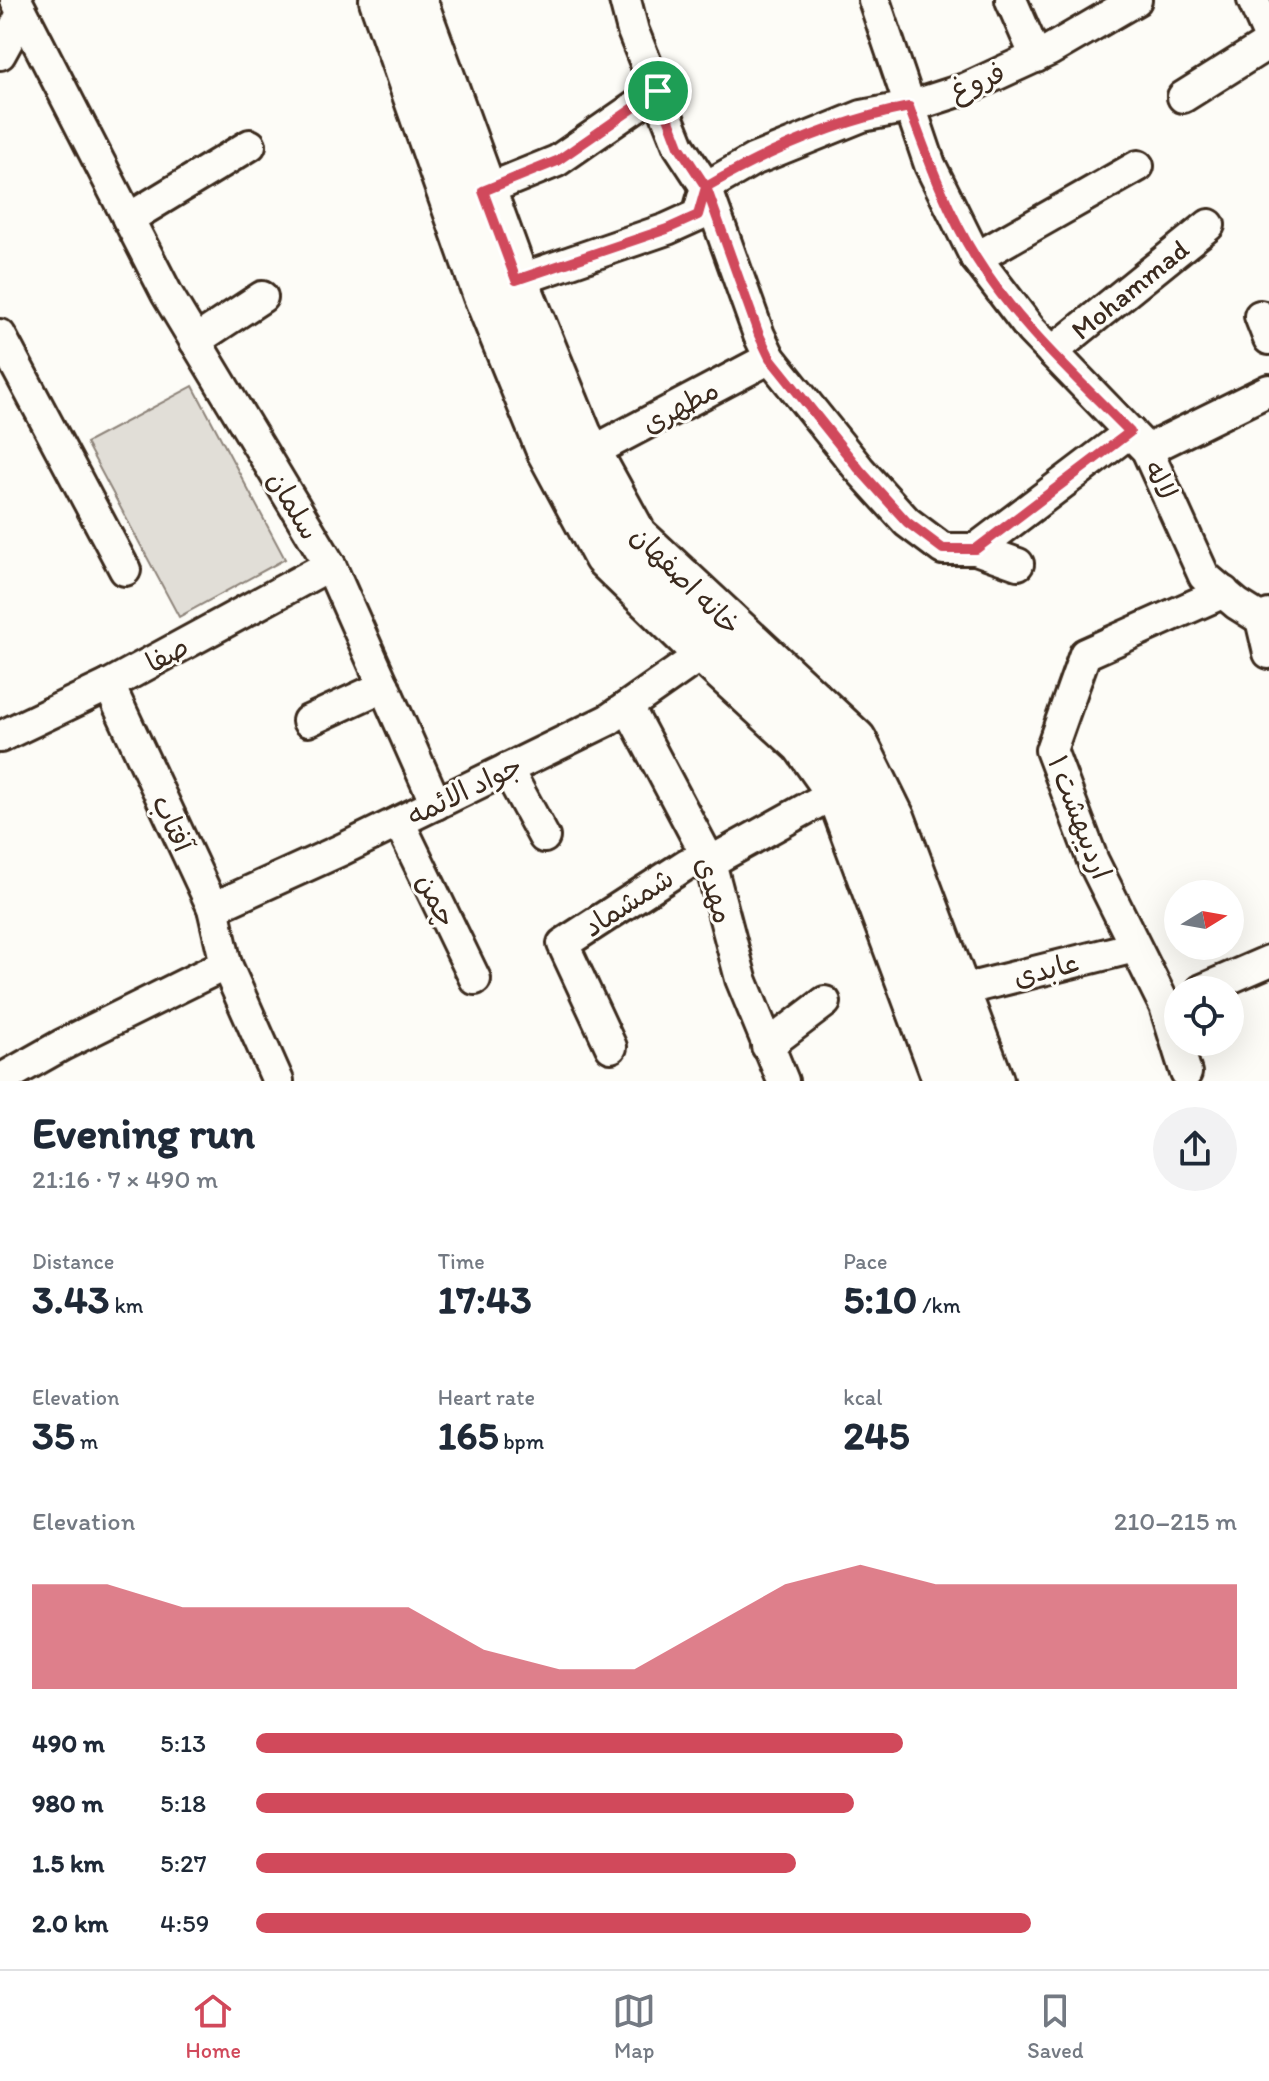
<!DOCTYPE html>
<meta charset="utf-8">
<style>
:root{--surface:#fff;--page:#f2f2f3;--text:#1f2937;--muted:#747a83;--line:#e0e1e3;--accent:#d1495b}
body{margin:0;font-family:Itim,"Playpen Sans Arabic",sans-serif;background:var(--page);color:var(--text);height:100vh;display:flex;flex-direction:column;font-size:30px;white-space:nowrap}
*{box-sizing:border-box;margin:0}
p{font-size:26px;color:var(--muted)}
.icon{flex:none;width:44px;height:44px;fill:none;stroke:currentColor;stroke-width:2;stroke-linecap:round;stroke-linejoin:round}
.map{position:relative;height:1081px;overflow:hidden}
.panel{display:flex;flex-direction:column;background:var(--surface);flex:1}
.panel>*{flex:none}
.needle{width:52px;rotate:79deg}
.buttons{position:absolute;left:1164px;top:880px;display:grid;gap:16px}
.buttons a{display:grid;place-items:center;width:80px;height:80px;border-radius:50%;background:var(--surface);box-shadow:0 8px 32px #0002;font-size:40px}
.pin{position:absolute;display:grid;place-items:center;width:68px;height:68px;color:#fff;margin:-34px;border:4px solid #fff;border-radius:50%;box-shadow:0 2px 8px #0007}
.round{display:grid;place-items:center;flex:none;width:84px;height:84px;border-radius:42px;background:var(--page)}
.headline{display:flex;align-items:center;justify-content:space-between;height:136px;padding:0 32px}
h1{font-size:44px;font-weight:700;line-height:60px}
.stats{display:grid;grid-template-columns:repeat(3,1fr);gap:12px;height:136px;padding:8px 32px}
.stats div{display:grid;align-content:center}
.stats b{font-size:40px;font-weight:700}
.stats small{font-size:22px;font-weight:400}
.stats p{font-size:22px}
.chart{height:224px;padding:16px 32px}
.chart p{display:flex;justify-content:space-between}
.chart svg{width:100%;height:144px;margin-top:8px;fill:var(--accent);opacity:.7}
ul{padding:0 32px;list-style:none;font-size:26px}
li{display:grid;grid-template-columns:128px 96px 1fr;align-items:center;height:60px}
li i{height:20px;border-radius:10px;background:var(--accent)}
.tab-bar{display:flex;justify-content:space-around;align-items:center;height:112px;border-top:2px solid var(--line);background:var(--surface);font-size:22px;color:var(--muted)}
.tab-bar a{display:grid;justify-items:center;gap:4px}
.tab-bar .selected{color:var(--accent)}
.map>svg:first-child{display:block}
.green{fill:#e1ded7;stroke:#8e847a;stroke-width:2}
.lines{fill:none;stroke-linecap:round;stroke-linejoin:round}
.street-casing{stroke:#3b2a1e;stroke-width:36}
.secondary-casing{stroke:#3b2a1e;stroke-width:50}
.street{stroke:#fdfcf7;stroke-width:30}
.secondary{stroke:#fdfcf7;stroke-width:44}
.route-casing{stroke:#fff;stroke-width:16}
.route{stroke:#d1495b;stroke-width:10}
.labels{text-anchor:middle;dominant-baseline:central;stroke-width:6;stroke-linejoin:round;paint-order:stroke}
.street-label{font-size:28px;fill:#3b2a1e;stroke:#fdfcf7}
</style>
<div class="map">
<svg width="1269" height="1081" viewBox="0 0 1269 1081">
<rect width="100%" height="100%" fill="#fdfcf7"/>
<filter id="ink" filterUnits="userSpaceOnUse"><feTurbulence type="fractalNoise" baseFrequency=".0125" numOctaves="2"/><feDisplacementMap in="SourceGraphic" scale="16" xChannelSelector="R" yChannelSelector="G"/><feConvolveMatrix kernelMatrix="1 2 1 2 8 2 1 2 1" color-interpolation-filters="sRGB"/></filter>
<g filter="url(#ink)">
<path class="green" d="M 193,386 L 285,559 L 179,617 L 86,443 Z"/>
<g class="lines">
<defs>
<g id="street">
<path d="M 16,0 L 167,294 L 330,565 L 436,804"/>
<path d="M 625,0 L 633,31 L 679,146 L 706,187 L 759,335 L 770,358 L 859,469 L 907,522 L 943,549 L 976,549 L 1130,432"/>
<path d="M 874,0 L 930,165 L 976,258 L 1031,330 L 1147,450 L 1204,576 L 1237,604 L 1261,619 L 1269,615"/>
<path d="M 1011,0 L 1036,57"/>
<path d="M 1253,0 L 1269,36"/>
<path d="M 0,54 L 22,14"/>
<path d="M 1183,97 L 1269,43"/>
<path d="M 483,191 L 557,161 L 658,91"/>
<path d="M 128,219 L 250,145"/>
<path d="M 976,258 L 1138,166"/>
<path d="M 501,286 L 667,229 L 698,215 L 706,187 L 753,160 L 862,116 L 909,107 L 965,89 L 1050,50 L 1136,0"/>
<path d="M 1260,316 L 1269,339"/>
<path d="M 0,335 L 125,570"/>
<path d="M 195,341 L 262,297"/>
<path id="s1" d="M 1052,352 L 1209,225"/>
<path d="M 1147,450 L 1269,390"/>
<path d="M 590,453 L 770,358"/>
<path d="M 976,549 L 1018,564"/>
<path d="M 1261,619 L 1269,653"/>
<path d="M 109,685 L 213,908 L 226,964 L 278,1081"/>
<path d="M 628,707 L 710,862 L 741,979 L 783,1081"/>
<path d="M 308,721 L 384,686"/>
<path d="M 0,737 L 109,685 L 330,565"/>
<path d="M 507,769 L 544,837"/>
<path d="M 399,822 L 475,979"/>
<path d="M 213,908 L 341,850 L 608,720 L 705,652"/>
<path d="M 1202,990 L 1269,961"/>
<path d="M 958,991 L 1135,947"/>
<path d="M 767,1046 L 825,1002"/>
<path d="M 611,1047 L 563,944 L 687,864 L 710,862 L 838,791"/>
<path d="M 1186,1073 L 1165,1006 L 1093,861 L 1051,750 L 1085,654 L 1224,592"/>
<path d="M 0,1080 L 62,1045 L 226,964"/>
</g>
<path id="secondary" d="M 382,0 L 485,293 L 549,450 L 606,556 L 705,652 L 804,743 L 838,791 L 946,1081
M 414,0 L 520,291 L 579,435 L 635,537 L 854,741 L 893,820 L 991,1081"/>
</defs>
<use href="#street" class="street-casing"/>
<use href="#secondary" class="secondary-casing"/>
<use href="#street" class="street"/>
<use href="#secondary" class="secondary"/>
</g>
</g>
<g class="lines" filter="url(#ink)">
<defs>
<path id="route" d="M 658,91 L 557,161 L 483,191 L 516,280 L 667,229 L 698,215 L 706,187 C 770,150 837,121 909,107 C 927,156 948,214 976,258 C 1017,324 1076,377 1130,432 L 976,549 L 943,549 L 907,522 L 859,469 L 770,358 L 759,335 L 706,187 L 679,146 L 658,91"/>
</defs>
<use href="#route" class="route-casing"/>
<use href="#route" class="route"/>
</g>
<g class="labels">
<g class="street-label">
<text transform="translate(977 81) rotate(-22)">فروغ</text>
<text stroke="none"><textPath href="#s1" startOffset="100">Mohammad</textPath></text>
<text transform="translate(680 406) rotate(-28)">مطهری</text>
<text transform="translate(1161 480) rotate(64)">لاله</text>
<text transform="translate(294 505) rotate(59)">سلمان</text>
<text transform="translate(686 580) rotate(45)">خانه اصفهان</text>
<text transform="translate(167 654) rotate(-29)">صفا</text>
<text transform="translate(464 790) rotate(-26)">جواد الائمه</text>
<text transform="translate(1080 817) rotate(69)">اردیبهشت ۱</text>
<text transform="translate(173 823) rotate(65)">آفتاب</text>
<text transform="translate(715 890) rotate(73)">مهدی</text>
<text transform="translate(437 900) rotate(64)">چمن</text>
<text transform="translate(628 902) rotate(-33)">شمشماد</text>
<text transform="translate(1046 969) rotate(-14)">عابدی</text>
</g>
</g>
</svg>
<div class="buttons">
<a><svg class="needle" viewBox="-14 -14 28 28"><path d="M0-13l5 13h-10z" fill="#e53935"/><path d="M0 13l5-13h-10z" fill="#747a83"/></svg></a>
<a><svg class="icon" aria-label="locate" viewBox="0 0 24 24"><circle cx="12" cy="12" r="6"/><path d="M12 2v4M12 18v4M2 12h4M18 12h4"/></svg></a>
</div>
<div class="pin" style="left:658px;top:91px;background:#1e9e55"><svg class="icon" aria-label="arrive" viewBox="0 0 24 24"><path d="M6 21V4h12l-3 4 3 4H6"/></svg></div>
</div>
<section class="panel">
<div class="headline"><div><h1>Evening run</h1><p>21:16 · 7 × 490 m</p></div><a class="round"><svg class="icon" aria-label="share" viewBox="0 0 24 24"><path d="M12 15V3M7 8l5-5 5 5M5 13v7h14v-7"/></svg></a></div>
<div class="stats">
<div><p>Distance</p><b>3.43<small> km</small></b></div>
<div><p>Time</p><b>17:43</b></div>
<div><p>Pace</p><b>5:10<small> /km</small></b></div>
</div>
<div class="stats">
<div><p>Elevation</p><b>35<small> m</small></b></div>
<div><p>Heart rate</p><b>165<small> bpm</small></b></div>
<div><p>kcal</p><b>245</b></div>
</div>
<div class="chart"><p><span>Elevation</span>210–215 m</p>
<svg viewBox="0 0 160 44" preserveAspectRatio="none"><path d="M0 44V12L10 12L20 19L30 19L40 19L50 19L60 32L70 38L80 38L90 25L100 12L110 6L120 12L130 12L140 12L150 12L160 12V44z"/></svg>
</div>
<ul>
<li><b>490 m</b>5:13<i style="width:66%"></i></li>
<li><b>980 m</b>5:18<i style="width:61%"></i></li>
<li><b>1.5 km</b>5:27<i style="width:55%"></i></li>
<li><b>2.0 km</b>4:59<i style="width:79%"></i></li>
</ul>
</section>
<nav class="tab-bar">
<a class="selected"><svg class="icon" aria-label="home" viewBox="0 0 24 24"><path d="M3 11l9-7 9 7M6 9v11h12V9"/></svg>Home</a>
<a><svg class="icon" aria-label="map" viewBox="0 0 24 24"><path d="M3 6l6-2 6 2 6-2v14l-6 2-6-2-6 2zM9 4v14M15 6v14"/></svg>Map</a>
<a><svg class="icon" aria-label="saved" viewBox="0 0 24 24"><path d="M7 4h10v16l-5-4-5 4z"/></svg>Saved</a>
</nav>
